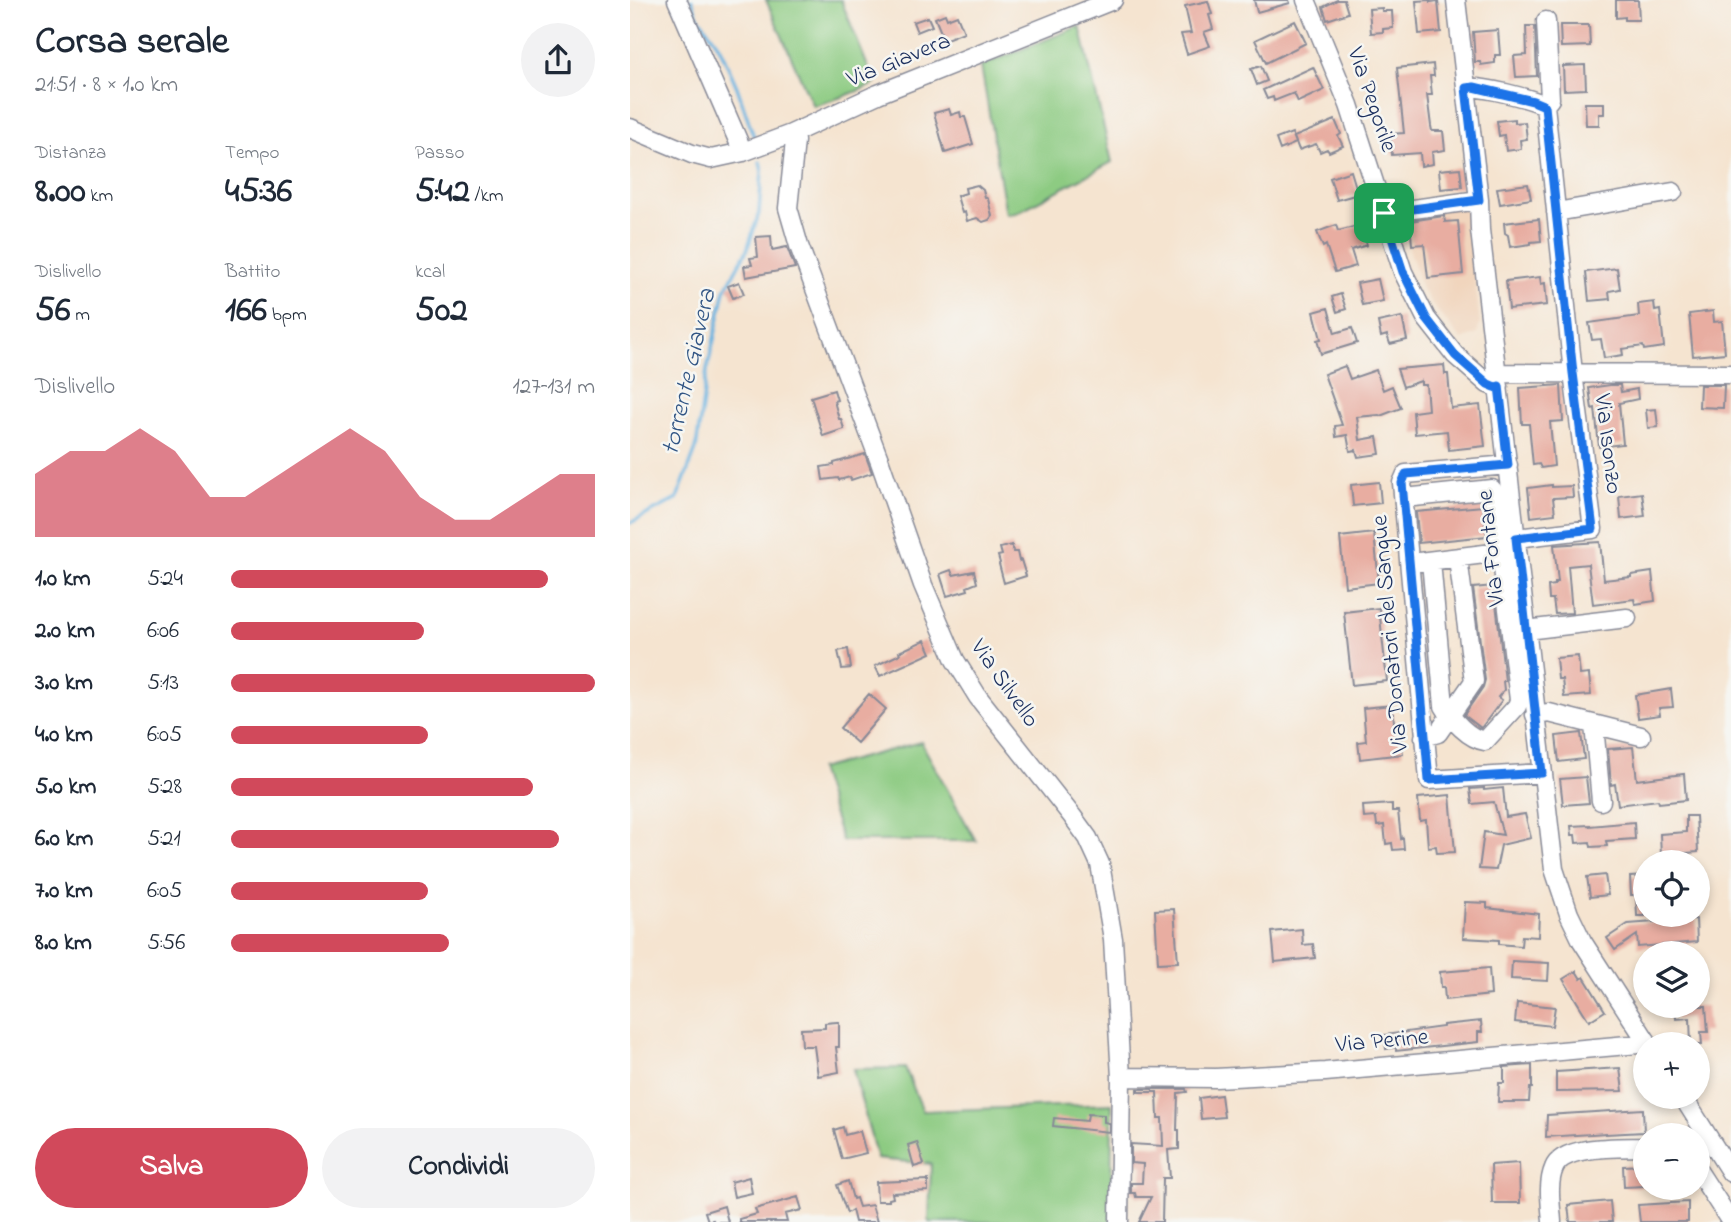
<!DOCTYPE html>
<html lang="it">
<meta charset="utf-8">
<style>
:root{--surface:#fff;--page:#f2f2f3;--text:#1f2937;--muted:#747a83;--accent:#d1495b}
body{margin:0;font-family:"Indie Flower",sans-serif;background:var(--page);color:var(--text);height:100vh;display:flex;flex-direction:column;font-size:26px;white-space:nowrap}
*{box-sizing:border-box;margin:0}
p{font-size:23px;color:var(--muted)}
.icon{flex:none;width:38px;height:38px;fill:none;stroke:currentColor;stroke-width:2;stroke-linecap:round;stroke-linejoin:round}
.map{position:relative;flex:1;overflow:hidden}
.drawer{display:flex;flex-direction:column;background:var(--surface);width:630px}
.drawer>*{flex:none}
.buttons{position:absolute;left:1003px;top:850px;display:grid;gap:14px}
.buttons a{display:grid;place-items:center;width:77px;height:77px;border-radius:50%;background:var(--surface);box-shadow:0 4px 10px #0003;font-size:35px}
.pin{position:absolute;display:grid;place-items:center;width:60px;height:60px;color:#fff;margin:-30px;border-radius:14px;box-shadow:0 4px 10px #0006}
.round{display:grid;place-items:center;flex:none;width:74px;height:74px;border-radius:37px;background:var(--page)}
.overview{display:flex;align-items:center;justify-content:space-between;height:119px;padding:0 35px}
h1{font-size:38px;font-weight:700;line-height:52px}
.stats{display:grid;grid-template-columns:repeat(3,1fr);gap:10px;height:119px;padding:7px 35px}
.stats div{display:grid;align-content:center}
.stats b{font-size:35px;font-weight:700}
.stats small{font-size:19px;font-weight:400}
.stats p{font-size:19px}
.chart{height:196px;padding:14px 35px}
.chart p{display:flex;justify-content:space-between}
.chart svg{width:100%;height:126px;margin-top:7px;fill:var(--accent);opacity:.7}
.primary-button{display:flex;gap:14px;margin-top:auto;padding:14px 35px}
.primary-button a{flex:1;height:80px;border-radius:42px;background:var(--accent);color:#fff;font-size:28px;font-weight:700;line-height:80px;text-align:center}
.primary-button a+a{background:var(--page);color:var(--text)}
ul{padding:0 35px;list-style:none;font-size:23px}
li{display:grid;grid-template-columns:112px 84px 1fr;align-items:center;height:52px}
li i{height:18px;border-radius:9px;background:var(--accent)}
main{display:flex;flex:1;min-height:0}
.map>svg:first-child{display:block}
.built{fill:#f1d5bd}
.green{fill:#8dcb82;stroke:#547d70;stroke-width:2}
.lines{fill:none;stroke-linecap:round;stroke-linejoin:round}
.stream{stroke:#68b2e0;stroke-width:3.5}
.building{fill:#e8ada1}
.minor-casing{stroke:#888a97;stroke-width:21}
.minor{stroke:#fff;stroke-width:18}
.route-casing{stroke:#fff;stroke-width:14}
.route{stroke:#1a73e8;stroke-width:9}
.labels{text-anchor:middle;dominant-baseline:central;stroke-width:5;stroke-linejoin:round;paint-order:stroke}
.street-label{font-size:24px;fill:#1b2f5e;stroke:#f6f6f2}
.water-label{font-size:26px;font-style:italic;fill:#325685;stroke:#f6f6f2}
</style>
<main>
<section class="drawer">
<div class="overview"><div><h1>Corsa serale</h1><p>21:51 · 8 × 1.0 km</p></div><a class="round"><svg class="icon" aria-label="share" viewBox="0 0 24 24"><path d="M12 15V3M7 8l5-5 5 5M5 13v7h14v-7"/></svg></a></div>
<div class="stats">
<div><p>Distanza</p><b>8.00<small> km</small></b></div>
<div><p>Tempo</p><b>45:36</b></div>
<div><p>Passo</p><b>5:42<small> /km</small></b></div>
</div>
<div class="stats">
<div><p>Dislivello</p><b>56<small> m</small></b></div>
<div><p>Battito</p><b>166<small> bpm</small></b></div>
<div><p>kcal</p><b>502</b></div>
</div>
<div class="chart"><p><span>Dislivello</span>127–131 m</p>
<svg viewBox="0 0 160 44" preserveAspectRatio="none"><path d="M0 44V22L10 14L20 14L30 6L40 14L50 30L60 30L70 22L80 14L90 6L100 14L110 30L120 38L130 38L140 30L150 22L160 22V44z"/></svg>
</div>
<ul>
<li><b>1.0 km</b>5:24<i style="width:87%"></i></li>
<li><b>2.0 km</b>6:06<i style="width:53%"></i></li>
<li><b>3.0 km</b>5:13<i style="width:100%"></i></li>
<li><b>4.0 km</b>6:05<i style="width:54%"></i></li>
<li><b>5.0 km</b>5:28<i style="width:83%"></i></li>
<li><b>6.0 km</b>5:21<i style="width:90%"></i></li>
<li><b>7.0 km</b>6:05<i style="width:54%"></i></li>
<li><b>8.0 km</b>5:56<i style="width:60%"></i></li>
</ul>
<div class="primary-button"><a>Salva</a><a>Condividi</a></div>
</section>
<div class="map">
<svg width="1101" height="1222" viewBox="0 0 1101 1222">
<rect width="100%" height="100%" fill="#f6f6f2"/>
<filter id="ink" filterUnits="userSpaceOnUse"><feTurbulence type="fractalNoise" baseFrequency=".0143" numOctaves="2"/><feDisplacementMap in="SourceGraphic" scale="14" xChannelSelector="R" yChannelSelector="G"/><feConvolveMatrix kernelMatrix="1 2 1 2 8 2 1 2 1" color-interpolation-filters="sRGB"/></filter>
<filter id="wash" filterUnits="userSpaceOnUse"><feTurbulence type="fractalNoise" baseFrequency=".00686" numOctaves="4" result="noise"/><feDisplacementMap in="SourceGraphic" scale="28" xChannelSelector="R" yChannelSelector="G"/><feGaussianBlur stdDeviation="1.57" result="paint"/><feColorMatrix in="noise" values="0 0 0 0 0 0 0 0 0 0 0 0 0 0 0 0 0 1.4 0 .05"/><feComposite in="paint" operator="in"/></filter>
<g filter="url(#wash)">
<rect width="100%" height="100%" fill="#f5e4d0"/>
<path class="built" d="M 836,200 L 850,323 L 847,334 L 832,340 L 805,308 L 792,289 L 766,207 Z"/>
<path class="green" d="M 136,0 L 211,0 L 245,84 L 215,96 L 183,106 Z
M 450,26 L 482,162 L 386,213 L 376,214 L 351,66 Z
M 291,742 L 346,841 L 212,841 L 189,769 Z
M 275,1068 L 293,1111 L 482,1104 L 481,1222 L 299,1222 L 301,1164 L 247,1159 L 223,1069 Z"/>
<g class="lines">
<path class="stream" d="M 62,0 L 67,15 L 89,46 L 107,87 L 125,140
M 0,523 L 47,499 L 66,449 L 77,370 L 95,290 L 117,250 L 129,213 L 132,171 L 130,162"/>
</g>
<g id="blocks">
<path class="building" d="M 624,0 L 659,0 L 660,3 L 627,12 Z
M 707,0 L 714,0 L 718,13 L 697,20 L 693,7 Z
M 800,0 L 800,2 L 808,1 L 811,32 L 789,34 L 786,1 Z
M 986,0 L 1008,0 L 1009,20 L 995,20 L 995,17 L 986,18 Z
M 578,1 L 582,14 L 579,15 L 583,29 L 574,32 L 580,46 L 557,54 L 551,34 L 561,33 L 555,6 Z
M 752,8 L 752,11 L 762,11 L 763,28 L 753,29 L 753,32 L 741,33 L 739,9 Z
M 315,14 L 317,19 L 327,15 L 334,32 L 314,40 L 305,18 Z
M 298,17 L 302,26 L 287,32 L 283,22 Z
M 665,21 L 676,43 L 636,63 L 625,40 Z
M 930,25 L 959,25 L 960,46 L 931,47 Z
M 896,26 L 905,26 L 907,76 L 886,77 L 884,56 L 897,55 Z
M 868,30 L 870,55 L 865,55 L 865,63 L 851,65 L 850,62 L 845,62 L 843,32 Z
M 803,64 L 804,76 L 800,76 L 802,95 L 797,95 L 801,126 L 802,131 L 813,131 L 815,150 L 802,152 L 803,164 L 791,166 L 790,153 L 762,155 L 760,134 L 774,133 L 767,68 Z
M 955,65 L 956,89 L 934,90 L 933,66 Z
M 631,66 L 637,81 L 627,85 L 621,69 Z
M 683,67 L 694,90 L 668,102 L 664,93 L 644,101 L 643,97 L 637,99 L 633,90 Z
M 955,103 L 974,103 L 974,114 L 969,114 L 969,125 L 956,125 Z
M 319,109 L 321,115 L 330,112 L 331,117 L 335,117 L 343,144 L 315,153 L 304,113 Z
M 885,119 L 885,123 L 895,122 L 897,139 L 890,140 L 891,149 L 876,151 L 874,135 L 869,136 L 867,121 Z
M 705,120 L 711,134 L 708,136 L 713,146 L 699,152 L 697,149 L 690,152 L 686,144 L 669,150 L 664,137 Z
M 662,133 L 666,143 L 650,150 L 646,139 Z
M 830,168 L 832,187 L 811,189 L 809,170 Z
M 721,171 L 728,194 L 707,200 L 700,178 Z
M 898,184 L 901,199 L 870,204 L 867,188 Z
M 347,185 L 353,190 L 355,197 L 358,199 L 362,216 L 359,220 L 353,222 L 347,218 L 337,221 L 335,212 L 332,213 L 327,196 L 336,193 L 335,188 Z
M 814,216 L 815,222 L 828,221 L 833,274 L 798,278 L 794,244 L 782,245 L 780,221 Z
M 909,219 L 911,241 L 901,242 L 901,244 L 880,247 L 878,235 L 875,233 L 874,223 Z
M 706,225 L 708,231 L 731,225 L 737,245 L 721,250 L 726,266 L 705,272 L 696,245 L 693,247 L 687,232 Z
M 141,236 L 142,250 L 157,247 L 165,268 L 116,277 L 114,266 L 122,265 L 120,258 L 128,257 L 126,237 Z
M 987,268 L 990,289 L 979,291 L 980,299 L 959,301 L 956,272 Z
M 910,277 L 911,284 L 915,283 L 917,305 L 879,309 L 876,281 Z
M 748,279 L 753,301 L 732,305 L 727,283 Z
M 109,282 L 114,294 L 103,298 L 98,286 Z
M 711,294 L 716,309 L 707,312 L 702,297 Z
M 1024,302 L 1025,311 L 1030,310 L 1034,347 L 1014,350 L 1013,346 L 992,349 L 993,355 L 974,358 L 971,339 L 962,340 L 959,323 L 1009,316 L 1008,304 Z
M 698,308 L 705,333 L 722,328 L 727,343 L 691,354 L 687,340 L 691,339 L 684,312 Z
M 1083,311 L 1084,322 L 1092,321 L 1095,353 L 1063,356 L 1059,314 Z
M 772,317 L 777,340 L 760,344 L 757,335 L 751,337 L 748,322 Z
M 814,365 L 815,374 L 818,374 L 821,408 L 850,405 L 855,446 L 819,450 L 817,431 L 785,434 L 783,412 L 798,410 L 796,385 L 791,385 L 791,381 L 773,387 L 767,369 Z
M 715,366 L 720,379 L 746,370 L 753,390 L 762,386 L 771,408 L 750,416 L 749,415 L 727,417 L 730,440 L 747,437 L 750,454 L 728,457 L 726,450 L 720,451 L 717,435 L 706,437 L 705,426 L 712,425 L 694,374 Z
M 931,385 L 933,421 L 920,422 L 924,466 L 911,468 L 909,464 L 903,465 L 899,424 L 892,424 L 890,388 Z
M 980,385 L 990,385 L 991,392 L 1007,389 L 1008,399 L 989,403 L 993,444 L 969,447 L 965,408 L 962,409 L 959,388 Z
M 1070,385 L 1094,385 L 1093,408 L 1069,407 Z
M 204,390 L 207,400 L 204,401 L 209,419 L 211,419 L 214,429 L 193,436 L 181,397 Z
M 1026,409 L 1028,427 L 1018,428 L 1016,410 Z
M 235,454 L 242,473 L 221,480 L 220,477 L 209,480 L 208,478 L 193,480 L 191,467 L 204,465 L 204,463 Z
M 749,482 L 751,503 L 723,506 L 721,485 Z
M 922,485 L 922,487 L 942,486 L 943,497 L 923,498 L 925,514 L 901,517 L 898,488 Z
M 1012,493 L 1015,516 L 991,519 L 989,496 Z
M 853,506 L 857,536 L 789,543 L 786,512 Z
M 744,533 L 749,583 L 715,587 L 710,537 Z
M 970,542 L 974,580 L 1001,577 L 1001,575 L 1022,572 L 1025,601 L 1005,604 L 1004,599 L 963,604 L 958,564 L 938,566 L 942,613 L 925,614 L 923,599 L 919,599 L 918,586 L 925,585 L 925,582 L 928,582 L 924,545 Z
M 382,545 L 383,552 L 387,552 L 389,561 L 391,560 L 396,576 L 374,583 L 369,564 L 370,563 L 368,556 L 372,555 L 370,548 Z
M 321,570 L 323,575 L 344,571 L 347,583 L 337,587 L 338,590 L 317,596 L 310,574 Z
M 864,586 L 875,681 L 873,681 L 874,690 L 868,697 L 872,700 L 851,728 L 834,715 L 853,687 L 855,680 L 843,588 Z
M 749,608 L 757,681 L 722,685 L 714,612 Z
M 295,640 L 301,653 L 250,676 L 245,666 L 270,654 L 269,652 Z
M 218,649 L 221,668 L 212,669 L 208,651 Z
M 948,656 L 950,675 L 959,674 L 961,695 L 934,697 L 932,679 L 928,679 L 926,658 Z
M 1041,689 L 1043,707 L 1029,708 L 1030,715 L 1008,718 L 1005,695 Z
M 239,694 L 256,709 L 227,743 L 210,728 Z
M 762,705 L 766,738 L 771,738 L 773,754 L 730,759 L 728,742 L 736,741 L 733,708 Z
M 951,733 L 954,759 L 929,762 L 926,736 Z
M 1003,747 L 1007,780 L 1054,774 L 1056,800 L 1029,803 L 1028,800 L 988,805 L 985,784 L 981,785 L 978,749 Z
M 956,777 L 959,803 L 933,805 L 930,779 Z
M 854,788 L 854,790 L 873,788 L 876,817 L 895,814 L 901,838 L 871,845 L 866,870 L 849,869 L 854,832 L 873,835 L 864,802 L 842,804 L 840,789 Z
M 820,795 L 825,852 L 807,853 L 806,846 L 798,847 L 796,820 L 790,821 L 788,798 Z
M 762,804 L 762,811 L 768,811 L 771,839 L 773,838 L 774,849 L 763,850 L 762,843 L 756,844 L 754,825 L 747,826 L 746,817 L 734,818 L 733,806 Z
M 1056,816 L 1066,816 L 1068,852 L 1031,855 L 1030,834 L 1056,832 Z
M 1004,822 L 1005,839 L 976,841 L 977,846 L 961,847 L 960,842 L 946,843 L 945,835 L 942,835 L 941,826 L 960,825 L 960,826 Z
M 975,875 L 978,895 L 960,897 L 957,877 Z
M 1015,876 L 1015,916 L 1007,916 L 1006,895 L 1001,895 L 1000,877 Z
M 835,902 L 857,903 L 857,908 L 909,914 L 908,937 L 892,936 L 891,946 L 869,944 L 869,940 L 833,938 Z
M 544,909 L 548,962 L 528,963 L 525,910 Z
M 1066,919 L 1067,942 L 1008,947 L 1007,935 L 985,950 L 977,938 L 998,924 Z
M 672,929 L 673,945 L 683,944 L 685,958 L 645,962 L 642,932 Z
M 882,961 L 919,963 L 918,981 L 881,979 Z
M 859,968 L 861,995 L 815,1000 L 814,987 L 811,987 L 810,972 Z
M 946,971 L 951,979 L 954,977 L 975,1011 L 959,1021 L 933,979 Z
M 887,1003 L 925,1007 L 922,1026 L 885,1022 Z
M 1045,1006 L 1076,1006 L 1078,1032 L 1071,1032 L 1072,1045 L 1061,1045 L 1060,1018 L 1046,1019 Z
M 851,1021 L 852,1032 L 848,1032 L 848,1042 L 766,1051 L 766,1047 L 756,1049 L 754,1035 L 813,1027 L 813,1025 Z
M 207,1022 L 209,1022 L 209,1047 L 206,1047 L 209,1072 L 188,1076 L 184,1046 L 172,1046 L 171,1029 L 195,1028 L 195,1023 Z
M 902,1065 L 902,1088 L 900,1088 L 899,1102 L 868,1102 L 869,1083 L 874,1083 L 874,1067 Z
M 990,1068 L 993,1091 L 926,1092 L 926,1072 Z
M 507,1089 L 556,1089 L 557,1092 L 548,1093 L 547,1130 L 549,1130 L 549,1149 L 538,1150 L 540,1178 L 533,1178 L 532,1222 L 509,1222 L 521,1197 L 506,1197 L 505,1193 L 501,1193 L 501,1183 L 512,1183 L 513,1164 L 501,1163 L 501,1144 L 533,1146 L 532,1118 L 528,1118 L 527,1092 L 507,1092 Z
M 591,1095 L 594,1117 L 571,1119 L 569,1098 Z
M 1013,1109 L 1014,1132 L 976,1134 L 976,1133 L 916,1137 L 917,1115 Z
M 458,1114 L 474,1115 L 474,1122 L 479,1123 L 479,1132 L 423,1126 L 424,1118 L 457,1121 Z
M 213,1127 L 215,1135 L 230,1131 L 236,1153 L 212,1159 L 204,1130 Z
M 287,1142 L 294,1164 L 284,1167 L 278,1145 Z
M 889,1163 L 890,1203 L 862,1203 L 861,1165 Z
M 1015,1165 L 1015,1186 L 994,1187 L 993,1166 Z
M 119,1177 L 122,1193 L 104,1197 L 101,1182 Z
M 298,1180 L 298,1191 L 262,1193 L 263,1198 L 259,1199 L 259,1201 L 247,1201 L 246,1182 Z
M 218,1181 L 223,1199 L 226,1198 L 229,1207 L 242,1205 L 247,1222 L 225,1222 L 222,1210 L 217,1213 L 207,1185 Z
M 168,1197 L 172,1210 L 155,1214 L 157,1222 L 109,1222 L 109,1219 L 127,1214 L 125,1209 Z
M 980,1201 L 982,1222 L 940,1222 L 938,1205 Z
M 1058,1202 L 1058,1222 L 1010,1222 L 1008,1205 Z
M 94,1206 L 98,1222 L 84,1222 L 83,1220 L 78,1221 L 75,1212 Z"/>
</g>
</g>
<g filter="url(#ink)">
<use href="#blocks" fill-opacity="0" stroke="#888a97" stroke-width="2"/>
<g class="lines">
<defs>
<path id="minor" d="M 47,0 L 113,152
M 676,0 L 719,105 L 773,272 L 796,318 L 825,355 L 858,384 L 863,386 L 869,386
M 826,0 L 849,200 L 850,230 L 924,869 L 939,914 L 952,941 L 1019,1045
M 836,88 C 854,86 898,98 915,105
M 0,128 L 62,154 L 81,159 L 113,152 L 161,134 L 248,94 L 483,0
M 161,134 L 165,141 L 158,208 L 169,246 L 250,462 L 293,585 L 325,660 L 348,697 L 442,816 L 458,838 L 470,864 L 483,939 L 491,1077 L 489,1222
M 926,212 L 1043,192
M 754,213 L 849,200
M 868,373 L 1101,374
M 878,465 L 776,474 L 772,483 L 799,780 L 912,773
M 774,498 L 862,489 L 871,552 L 789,562
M 886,538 L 963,529 L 943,373 L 915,105 L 920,99 L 916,21
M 801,561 L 814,706 C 822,720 839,739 855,741 L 887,706 L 889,700 L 871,552
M 896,630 L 997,618
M 905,715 L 919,713 L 1011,736
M 964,725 L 971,801
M 794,737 L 808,733 L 844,681 L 828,558
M 491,1077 L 586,1078 L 695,1072 L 1009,1044 L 1016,1040
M 1053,1097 L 1101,1173
M 1068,1171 L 1101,1222
M 922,1222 C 921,1205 917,1184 924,1168 C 933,1144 993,1148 1015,1147"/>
</defs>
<use href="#minor" class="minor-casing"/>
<use href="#minor" class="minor"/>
</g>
</g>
<g class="lines" filter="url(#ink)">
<defs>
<path id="route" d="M 844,87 L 903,101 L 915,106 L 943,373 L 963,529 L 886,538 L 912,773 L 799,780 L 772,483 L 776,474 L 878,465 L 869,386 L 865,387 L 858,384 L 825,355 L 796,318 L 773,272 L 754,213 L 849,200 L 836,88 Z"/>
</defs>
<use href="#route" class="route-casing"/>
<use href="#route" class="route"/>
</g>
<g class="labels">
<g class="street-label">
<text transform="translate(269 61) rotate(-22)">Via Giavera</text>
<text transform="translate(741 100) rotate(71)">Via Pegorile</text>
<text transform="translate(977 444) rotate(83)">Via Isonzo</text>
<text transform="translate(862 548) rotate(-96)">Via Fontane</text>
<text transform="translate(761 634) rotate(-95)">Via Donatori del Sangue</text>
<text transform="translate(374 684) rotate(55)">Via Silvello</text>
<text transform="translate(752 1042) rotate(-5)">Via Perine</text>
</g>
<g class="water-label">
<text transform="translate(60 372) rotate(-77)">torrente Giavera</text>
</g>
</g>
</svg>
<div class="buttons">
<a><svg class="icon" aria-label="locate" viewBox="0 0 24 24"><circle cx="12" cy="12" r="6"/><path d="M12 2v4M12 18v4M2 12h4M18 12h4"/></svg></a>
<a><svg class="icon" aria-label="layers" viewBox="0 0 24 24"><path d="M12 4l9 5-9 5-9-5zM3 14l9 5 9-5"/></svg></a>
<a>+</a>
<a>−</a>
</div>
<div class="pin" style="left:754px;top:213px;background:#1e9e55"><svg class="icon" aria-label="arrive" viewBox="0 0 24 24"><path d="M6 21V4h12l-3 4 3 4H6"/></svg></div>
</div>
</main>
